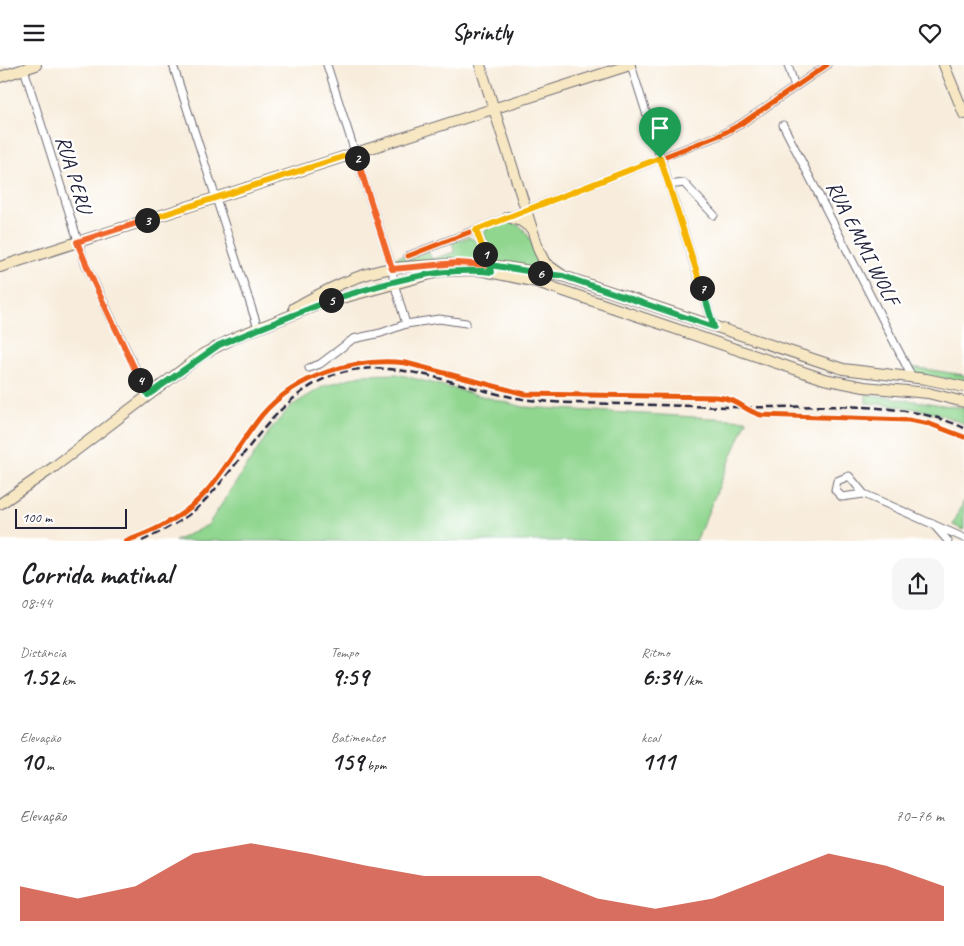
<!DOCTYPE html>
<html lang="pt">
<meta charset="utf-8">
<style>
:root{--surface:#fff;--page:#f6f6f6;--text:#202124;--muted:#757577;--accent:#c8321e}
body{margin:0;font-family:Caveat,sans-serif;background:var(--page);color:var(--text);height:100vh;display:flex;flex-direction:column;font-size:19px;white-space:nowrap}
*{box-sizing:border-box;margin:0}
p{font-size:16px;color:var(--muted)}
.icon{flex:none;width:28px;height:28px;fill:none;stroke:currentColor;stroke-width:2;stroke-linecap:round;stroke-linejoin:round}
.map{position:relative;height:476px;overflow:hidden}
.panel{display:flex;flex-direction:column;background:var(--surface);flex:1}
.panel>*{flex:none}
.scale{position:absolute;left:15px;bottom:12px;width:112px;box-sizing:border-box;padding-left:5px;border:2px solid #22223b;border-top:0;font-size:14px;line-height:18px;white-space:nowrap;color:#22223b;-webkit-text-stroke:4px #fff;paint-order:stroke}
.pin{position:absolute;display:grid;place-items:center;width:42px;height:42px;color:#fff;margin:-51px -21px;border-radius:50% 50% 50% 0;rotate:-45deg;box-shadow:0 0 5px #0007}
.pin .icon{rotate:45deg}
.km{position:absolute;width:25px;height:25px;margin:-12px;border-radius:50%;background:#222;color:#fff;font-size:14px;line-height:25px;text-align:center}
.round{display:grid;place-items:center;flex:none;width:52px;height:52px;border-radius:15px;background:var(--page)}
.overview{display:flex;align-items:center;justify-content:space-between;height:85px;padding:0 20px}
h1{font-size:28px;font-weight:700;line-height:38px}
.stats{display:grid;grid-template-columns:repeat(3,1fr);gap:8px;height:85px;padding:5px 20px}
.stats div{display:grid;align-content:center}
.stats b{font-size:25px;font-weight:700}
.stats small{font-size:14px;font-weight:400}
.stats p{font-size:14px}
.chart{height:140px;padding:10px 20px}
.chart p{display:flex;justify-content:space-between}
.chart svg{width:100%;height:90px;margin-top:5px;fill:var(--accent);opacity:.7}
header{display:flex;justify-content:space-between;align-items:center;height:65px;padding:0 20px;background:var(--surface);font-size:22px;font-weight:700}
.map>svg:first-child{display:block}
.green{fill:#90d68f;stroke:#597c65}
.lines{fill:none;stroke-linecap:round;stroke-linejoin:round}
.street-casing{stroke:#6d6973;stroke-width:9}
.secondary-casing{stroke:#6d6973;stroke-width:12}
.street{stroke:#fff;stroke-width:7}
.secondary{stroke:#f7e8c3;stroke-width:10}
.rail{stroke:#22223b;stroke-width:2.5;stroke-dasharray:8 4;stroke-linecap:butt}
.cycleway-casing{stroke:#fff;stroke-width:8}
.cycleway{stroke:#e8590c;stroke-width:5}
.split-1-casing{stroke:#fff;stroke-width:10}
.split-2-casing{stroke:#fff;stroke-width:10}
.split-3-casing{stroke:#fff;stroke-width:10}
.split-4-casing{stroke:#fff;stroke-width:10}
.split-5-casing{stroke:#fff;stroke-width:10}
.split-6-casing{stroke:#fff;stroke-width:10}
.split-7-casing{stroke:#fff;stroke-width:10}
.split-8-casing{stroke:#fff;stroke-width:10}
.split-1{stroke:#f5b400;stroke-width:6}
.split-2{stroke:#f0652b;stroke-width:6}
.split-3{stroke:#f5b400;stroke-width:6}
.split-4{stroke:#f0652b;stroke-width:6}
.split-5{stroke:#22a559;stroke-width:6}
.split-6{stroke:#22a559;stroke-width:6}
.split-7{stroke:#22a559;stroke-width:6}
.split-8{stroke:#f5b400;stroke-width:6}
.labels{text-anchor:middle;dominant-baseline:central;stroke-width:4.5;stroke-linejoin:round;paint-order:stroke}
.street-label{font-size:21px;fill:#22223b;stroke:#fff}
</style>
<header><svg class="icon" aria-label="menu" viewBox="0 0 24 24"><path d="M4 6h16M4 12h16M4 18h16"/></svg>Sprintly<svg class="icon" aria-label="heart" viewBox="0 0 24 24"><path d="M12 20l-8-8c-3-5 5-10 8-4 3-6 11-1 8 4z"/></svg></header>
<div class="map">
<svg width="964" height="476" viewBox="0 0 964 476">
<rect width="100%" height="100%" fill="#fff"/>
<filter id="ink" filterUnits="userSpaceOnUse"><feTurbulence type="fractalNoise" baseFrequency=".02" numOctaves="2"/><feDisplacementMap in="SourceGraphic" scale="10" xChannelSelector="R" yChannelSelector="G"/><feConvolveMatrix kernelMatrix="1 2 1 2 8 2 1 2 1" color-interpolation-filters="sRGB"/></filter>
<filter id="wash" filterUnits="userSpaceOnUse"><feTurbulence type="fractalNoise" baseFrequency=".0096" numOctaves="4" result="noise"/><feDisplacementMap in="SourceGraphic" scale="20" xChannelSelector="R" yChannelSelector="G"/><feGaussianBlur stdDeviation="1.12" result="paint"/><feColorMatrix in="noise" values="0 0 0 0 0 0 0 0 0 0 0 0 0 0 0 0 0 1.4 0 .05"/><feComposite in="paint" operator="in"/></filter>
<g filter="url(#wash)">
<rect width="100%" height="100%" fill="#f8eddc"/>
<path class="green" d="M 504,157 C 530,155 533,185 540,205 L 493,198 L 484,168 L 486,164 Z
M 468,172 L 477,176 L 484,196 L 448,195 L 398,199 L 396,193 L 405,189 L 407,195 L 428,186 L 432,194 L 455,187 L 452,178 Z
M 911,302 L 964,310 L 964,317 L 914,308 Z
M 397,309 L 524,342 L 747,355 L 696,476 L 175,476 L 208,460 L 271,364 L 291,341 L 324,321 L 361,310 Z
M 866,329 L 964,343 L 964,359 C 933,344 900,341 866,338 Z
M 964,436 L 964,465 L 953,460 Z"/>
</g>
<g filter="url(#ink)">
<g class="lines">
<defs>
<path id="street" d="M 173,0 L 258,263
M 327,0 L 392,203 L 394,218 L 406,259
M 631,0 L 714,262
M 788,0 L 795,22
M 24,4 L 85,198 L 148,330
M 783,60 L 912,312
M 669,120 L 684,118 L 714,150
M 476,165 L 492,207
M 408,191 L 720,70 L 741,59 L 827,0
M 309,303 L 320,299 L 353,274 L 381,268 L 406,259 L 439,254 L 466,258
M 864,429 L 842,432 L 835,425 L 837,416 L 849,411 L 864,429 L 964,473
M 933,459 L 948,476"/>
<path id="secondary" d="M 480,0 L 539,186 L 545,198 L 562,210
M 944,0 L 964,49
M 0,12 L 36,0
M 508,152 L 521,156 L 532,164
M 498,201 L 563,211 L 843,304 L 926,314 L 964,322
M 0,202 L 630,0
M 294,243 C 324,226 358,208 393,203 C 412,201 432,200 451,199
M 0,439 L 54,402 L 203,289 L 238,271 L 320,239 L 442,206 L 479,205 L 537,217 L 824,314 L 864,322 L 928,328 L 964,337"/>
</defs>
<use href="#street" class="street-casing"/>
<use href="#secondary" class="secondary-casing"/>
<use href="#street" class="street"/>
<use href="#secondary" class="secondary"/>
<path class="rail" d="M 142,476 C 162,466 183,456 199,441 C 244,398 269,338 328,312 C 386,287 459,323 517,333 C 550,339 587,338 621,339 C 671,340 722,343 773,342 C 833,341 910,337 964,363"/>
<defs>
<path id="cycleway" d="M 408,191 L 720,70 L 741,59 L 827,0
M 126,476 C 156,466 185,451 206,427 C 227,403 242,375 262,350 C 296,310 355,292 406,298 L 525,329 L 717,332 C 740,334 742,345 761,350 L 908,355 L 930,359 L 964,372"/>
</defs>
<use href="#cycleway" class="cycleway-casing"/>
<use href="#cycleway" class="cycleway"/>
</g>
</g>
<g class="lines" filter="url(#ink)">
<defs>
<path id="split-1" d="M 485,189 L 476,165 L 660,93"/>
<path id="split-2" d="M 357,93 L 392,204 L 457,198 L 490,200 L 485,189"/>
<path id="split-3" d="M 147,155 L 355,88 L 357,93"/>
<path id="split-4" d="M 140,315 L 94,218 L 77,177 L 147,155"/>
<path id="split-5" d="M 140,315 L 148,330 L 219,280 L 331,235"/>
<path id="split-6" d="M 331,235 C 383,219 437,201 492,207 L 490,200 L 540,208"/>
<path id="split-7" d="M 540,208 L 563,211 L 714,262 L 702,223"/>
<path id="split-8" d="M 660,93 L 702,223"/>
</defs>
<use href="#split-1" class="split-1-casing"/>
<use href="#split-2" class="split-2-casing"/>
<use href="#split-3" class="split-3-casing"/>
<use href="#split-4" class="split-4-casing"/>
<use href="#split-5" class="split-5-casing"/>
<use href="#split-6" class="split-6-casing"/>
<use href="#split-7" class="split-7-casing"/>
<use href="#split-8" class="split-8-casing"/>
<use href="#split-1" class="split-1"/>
<use href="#split-2" class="split-2"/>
<use href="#split-3" class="split-3"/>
<use href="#split-4" class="split-4"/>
<use href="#split-5" class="split-5"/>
<use href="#split-6" class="split-6"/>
<use href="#split-7" class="split-7"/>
<use href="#split-8" class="split-8"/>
</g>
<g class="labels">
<g class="street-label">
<text transform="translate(74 109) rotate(73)">RUA PERU</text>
<text transform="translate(863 178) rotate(63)">RUA EMMI WOLF</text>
</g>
</g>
</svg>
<div class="scale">100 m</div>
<div class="pin" style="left:660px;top:93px;background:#1e9e55"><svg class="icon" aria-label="arrive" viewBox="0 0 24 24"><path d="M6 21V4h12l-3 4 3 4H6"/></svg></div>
<b class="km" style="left:485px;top:189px">1</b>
<b class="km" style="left:357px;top:93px">2</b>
<b class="km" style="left:147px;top:155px">3</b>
<b class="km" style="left:140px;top:315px">4</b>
<b class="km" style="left:331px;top:235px">5</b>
<b class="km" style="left:540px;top:208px">6</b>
<b class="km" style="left:702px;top:223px">7</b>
</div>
<section class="panel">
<div class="overview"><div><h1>Corrida matinal</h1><p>08:44</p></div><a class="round"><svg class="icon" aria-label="share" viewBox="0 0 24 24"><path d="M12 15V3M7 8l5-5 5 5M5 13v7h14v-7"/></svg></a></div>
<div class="stats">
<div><p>Distância</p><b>1.52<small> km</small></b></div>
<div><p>Tempo</p><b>9:59</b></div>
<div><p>Ritmo</p><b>6:34<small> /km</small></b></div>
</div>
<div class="stats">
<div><p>Elevação</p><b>10<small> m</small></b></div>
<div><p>Batimentos</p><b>159<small> bpm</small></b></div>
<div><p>kcal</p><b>111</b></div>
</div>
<div class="chart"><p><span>Elevação</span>70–76 m</p>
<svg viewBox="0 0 160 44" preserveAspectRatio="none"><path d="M0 44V27L10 33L20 27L30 11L40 6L50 11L60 17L70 22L80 22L90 22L100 33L110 38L120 33L130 22L140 11L150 17L160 27V44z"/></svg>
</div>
</section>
